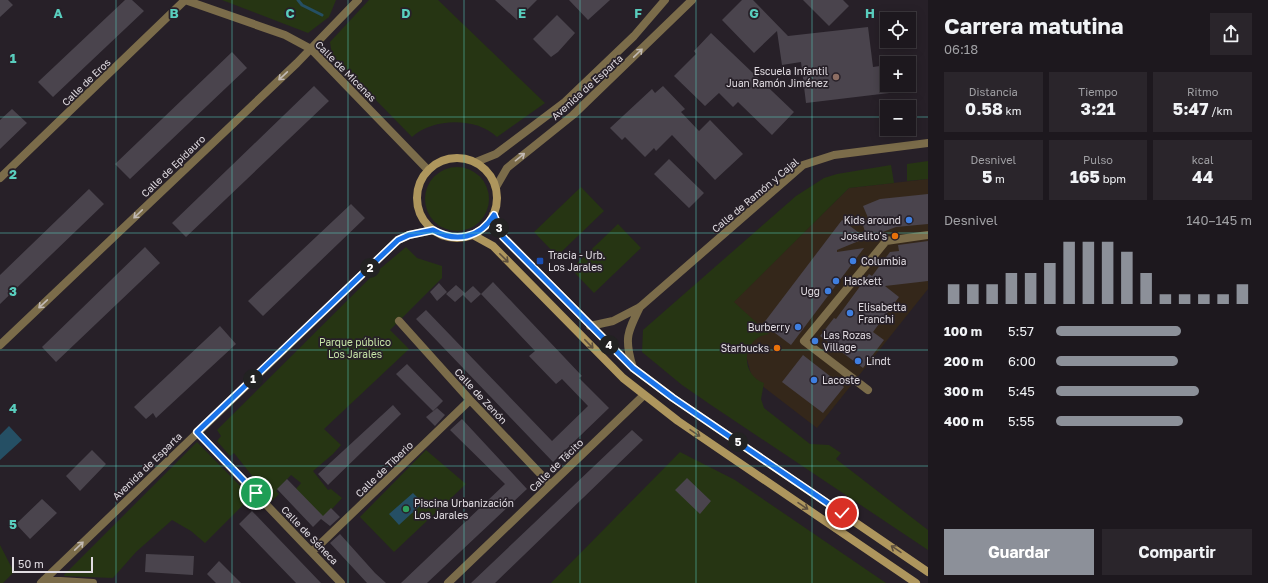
<!DOCTYPE html>
<html lang="es">
<meta charset="utf-8">
<style>
:root{--surface:#1d181e;--page:#2a252b;--text:#f1f3f6;--muted:#a0a0a4;--line:#3b373c;--accent:#8c9099}
body{margin:0;font-family:"Golos Text",sans-serif;background:var(--page);color:var(--text);height:100vh;display:flex;flex-direction:column;font-size:15px;white-space:nowrap}
*{box-sizing:border-box;margin:0}
p{font-size:13px;color:var(--muted)}
.icon{flex:none;width:22px;height:22px;fill:none;stroke:currentColor;stroke-width:2;stroke-linecap:round;stroke-linejoin:round}
.map{position:relative;flex:1;overflow:hidden}
.sheet{display:flex;flex-direction:column;background:var(--surface);width:340px}
.sheet>*{flex:none}
.fabs{position:absolute;left:880px;top:12px;display:grid;gap:8px}
.fabs a{display:grid;place-items:center;width:36px;height:36px;border-radius:0px;background:var(--surface);box-shadow:0 2px 10px #0003,0 0 0 1px var(--line);font-size:20px}
.scale{position:absolute;left:12px;bottom:10px;width:81px;box-sizing:border-box;padding-left:4px;border:2px solid #e1dce2;border-top:0;font-size:11px;line-height:14px;white-space:nowrap;color:#e1dce2;-webkit-text-stroke:3px #272028;paint-order:stroke}
.pin{position:absolute;display:grid;place-items:center;width:34px;height:34px;color:#fff;margin:-17px;border:2px solid #fff;border-radius:50%;box-shadow:0 1px 4px #0007}
.km{position:absolute;width:20px;height:20px;margin:-10px;border-radius:50%;background:#222;color:#fff;font-size:11px;line-height:20px;text-align:center}
.round{display:grid;place-items:center;flex:none;width:42px;height:42px;border-radius:0px;background:var(--page)}
.summary{display:flex;align-items:center;justify-content:space-between;height:68px;padding:0 16px}
h1{font-size:22px;font-weight:700;line-height:30px}
.stats{display:grid;grid-template-columns:repeat(3,1fr);gap:6px;height:68px;padding:4px 16px}
.stats div{display:grid;align-content:center;border-radius:0px;background:var(--page);text-align:center}
.stats b{font-size:17px;font-weight:700}
.stats small{font-size:11px;font-weight:400}
.stats p{font-size:11px}
.chart{height:112px;padding:8px 16px}
.chart p{display:flex;justify-content:space-between}
.chart svg{width:100%;height:72px;margin-top:4px;stroke:var(--accent);stroke-width:6}
.cta{display:flex;gap:8px;margin-top:auto;padding:8px 16px}
.cta a{flex:1;height:46px;border-radius:0px;background:var(--accent);color:#fff;font-size:16px;font-weight:700;line-height:46px;text-align:center}
.cta a+a{background:var(--page);color:var(--text)}
ul{padding:0 16px;list-style:none;font-size:13px}
li{display:grid;grid-template-columns:64px 48px 1fr;align-items:center;height:30px}
li i{height:10px;border-radius:5px;background:var(--accent)}
main{display:flex;flex:1;min-height:0}
.map>svg:first-child{display:block}
.commercial{fill:#34271a}
.green{fill:#263513}
.water{fill:#254f64}
.lines{fill:none;stroke-linecap:round;stroke-linejoin:round}
.stream{stroke:#254f64;stroke-width:3}
.building{fill:#4a444d}
.street{stroke:#7b6c4a;stroke-width:8}
.secondary{stroke:#ae965d;stroke-width:8}
.oneway{stroke:#c2bab4}
.oneway2{stroke:#5d4f3d}
.route-casing{stroke:#fff;stroke-width:8}
.route{stroke:#1a73e8;stroke-width:5}
.grid{fill:none;stroke:#59cebe;stroke-width:1;stroke-opacity:0.55}
.education-dot{fill:#8d6e63;stroke:#272028;stroke-width:1.5}
.shop-dot{fill:#3f7fe0;stroke:#272028;stroke-width:1.5}
.food-dot{fill:#e8710a;stroke:#272028;stroke-width:1.5}
.transit-dot{fill:#1a4fb4;stroke:#272028;stroke-width:1.5}
.leisure-dot{fill:#2e9e5b;stroke:#272028;stroke-width:1.5}
.labels{text-anchor:middle;dominant-baseline:central;stroke-width:3.5;stroke-linejoin:round;paint-order:stroke}
.street-label{font-size:10px;fill:#e1dce2;stroke:#272028}
.poi-label{font-size:10px;fill:#e1dce2;stroke:#272028;text-anchor:start}
.park-label{font-size:10px;fill:#c7e5a7;stroke:#272028}
.grid-label{font-size:13px;text-anchor:middle;font-weight:bold;fill:#59cebe;stroke:#272028;stroke-width:3.5;stroke-linejoin:round;paint-order:stroke}
</style>
<main>
<div class="map">
<svg width="928" height="583" viewBox="0 0 928 583">
<rect width="100%" height="100%" fill="#272028"/>
<path class="commercial" d="M 928,179 L 928,289 L 817,428 L 752,378 L 732,303 L 849,188 Z"/>
<path class="green" d="M 222,0 L 336,0 L 329,17 L 308,33 Z
M 369,0 L 438,0 L 545,103 L 497,137 C 476,117 433,118 412,137 L 332,55 L 330,42 Z
M 928,161 L 928,179 L 907,181 L 907,164 Z
M 891,165 L 894,183 L 849,188 L 734,302 L 769,334 C 742,337 739,374 764,383 L 761,399 L 764,408 L 810,444 L 829,445 L 841,453 L 836,459 L 928,530 L 928,550 L 711,405 L 682,385 L 642,352 L 643,330 L 796,196 L 824,178 L 837,174 Z
M425 199a32 32 0 1 1 64 0a32 32 0 1 1-64 0Z
M 581,187 L 604,211 L 557,256 L 534,232 Z
M 618,224 L 641,248 L 594,293 L 571,269 Z
M 406,247 L 417,258 L 442,266 L 442,278 L 390,330 L 409,349 L 324,429 L 341,445 L 333,454 L 313,471 L 328,490 L 331,489 L 342,498 L 323,519 L 295,490 L 301,483 L 291,475 L 276,491 L 279,494 L 272,501 L 234,453 L 230,456 L 217,441 L 221,436 L 217,430 L 375,273 Z
M 197,442 L 251,497 L 205,543 L 191,531 L 172,520 L 136,552 L 113,578 L 64,576 L 64,575 Z
M 426,450 L 466,484 L 394,552 L 360,517 Z
M 680,452 L 735,480 L 886,583 L 551,583 Z
M 0,545 L 14,572 L 3,583 L 0,583 Z"/>
<path class="water" d="M 9,426 L 22,440 L 0,460 L 0,435 Z
M 413,493 L 423,503 L 399,525 L 389,514 Z"/>
<g class="lines">
<path class="stream" d="M 298,0 L 302,5 L 322,15"/>
</g>
<path class="building" d="M 0,0 L 8,0 L 13,5 L 0,17 Z
M 125,0 L 132,0 L 144,11 L 53,97 L 38,82 Z
M 495,0 L 537,0 L 517,20 Z
M 569,0 L 610,0 L 588,20 Z
M 742,0 L 753,0 L 788,36 L 868,27 L 873,67 L 887,65 L 887,85 L 905,85 L 906,91 L 806,103 L 801,62 L 782,65 L 777,31 L 754,53 L 722,20 Z
M 803,0 L 843,0 L 849,6 L 829,26 Z
M 557,15 L 575,33 L 558,52 L 551,57 L 533,39 Z
M 711,33 L 794,112 L 772,135 L 738,102 L 733,107 L 719,93 L 705,106 L 674,76 L 696,54 L 694,51 Z
M 232,52 L 247,68 L 130,179 L 115,164 Z
M 314,86 L 329,101 L 186,237 L 172,223 Z
M 663,86 L 685,109 L 681,112 L 699,131 L 710,120 L 743,154 L 715,180 L 672,135 L 656,151 L 654,148 L 645,157 L 625,137 L 622,140 L 610,128 L 652,89 L 655,93 Z
M 12,109 L 27,123 L 0,149 L 0,120 Z
M 669,159 L 704,193 L 689,208 L 654,174 Z
M 89,189 L 104,204 L 0,304 L 0,275 Z
M 928,194 L 928,224 L 896,227 L 867,238 L 862,222 L 869,220 L 863,206 L 880,199 Z
M 351,204 L 365,218 L 263,316 L 248,301 Z
M 842,220 L 866,238 L 837,250 L 837,252 L 864,248 L 791,345 L 763,324 Z
M 928,241 L 928,281 L 885,286 L 899,297 L 873,332 L 884,340 L 863,368 L 820,336 L 834,318 L 836,319 L 869,274 L 872,276 L 890,252 L 899,251 L 898,245 Z
M 145,247 L 160,263 L 56,362 L 42,347 Z
M 493,282 L 582,376 L 579,378 L 609,408 L 553,462 L 416,319 L 426,310 L 552,441 L 588,406 L 562,379 L 556,384 L 529,356 L 535,351 L 481,294 Z
M 439,283 L 447,292 L 437,301 L 430,292 Z
M 456,285 L 465,293 L 473,286 L 481,294 L 471,303 L 463,295 L 455,302 L 446,294 Z
M 220,326 L 236,344 L 156,418 L 153,413 L 146,419 L 134,407 Z
M 803,355 L 844,387 L 823,413 L 782,382 Z
M 407,364 L 443,401 L 433,411 L 396,374 Z
M 393,405 L 401,414 L 328,485 L 318,474 Z
M 437,408 L 445,415 L 435,426 L 426,417 Z
M 462,419 L 527,489 L 427,583 L 401,583 L 505,484 L 450,430 Z
M 632,430 L 643,440 L 495,583 L 471,583 Z
M 92,450 L 106,464 L 80,491 L 66,476 Z
M 687,478 L 711,501 L 700,514 L 675,490 Z
M 287,479 L 323,516 L 331,508 L 340,517 L 330,526 L 321,519 L 313,527 L 277,489 Z
M 42,499 L 57,513 L 30,539 L 16,524 Z
M 252,511 L 321,583 L 296,583 L 239,524 Z
M 340,534 L 375,573 L 386,583 L 367,583 L 330,543 Z
M 146,554 L 194,556 L 193,575 L 145,572 Z
M 219,561 L 241,583 L 216,583 L 207,574 Z"/>
<g class="lines">
<path class="street" d="M 185,0 L 285,35 L 311,49 L 428,170
M 476,162 L 496,154 L 565,102 L 634,36 L 665,0
M 0,178 L 185,0
M 496,187 L 507,168 L 573,115 L 692,0
M 399,321 L 470,400 L 550,484
M 590,326 L 613,321 L 640,307 L 803,165 L 834,155 L 928,143
M 0,345 L 297,63 L 358,0
M 633,368 C 624,339 627,333 640,307
M 868,390 L 804,341 L 886,241 L 928,235
M 197,432 L 341,583
M 312,552 L 470,400
M 44,580 L 93,583
M 41,583 L 398,240 L 409,235 L 433,230
M 448,583 L 643,396"/>
<path class="secondary" d="M417 198a40 40 0 1 1 80 0a40 40 0 1 1-80 0Z
M 493,215 L 503,237 L 633,368 L 673,398 L 928,572
M 473,235 L 493,246 L 623,378 L 678,421 L 916,583"/>
</g>
<defs><path id="oneway-shaft" d="M-6 0H5M1.5-3L5.5 0L1.5 3" fill="none" stroke-width="1.6" stroke-linecap="round" stroke-linejoin="round"/></defs>
<g class="oneway">
<use href="#oneway-shaft" transform="translate(638 53) rotate(-44)"/>
<use href="#oneway-shaft" transform="translate(283 76) rotate(137)"/>
<use href="#oneway-shaft" transform="translate(520 157) rotate(-39)"/>
<use href="#oneway-shaft" transform="translate(138 214) rotate(136)"/>
<use href="#oneway-shaft" transform="translate(43 304) rotate(137)"/>
<use href="#oneway-shaft" transform="translate(79 546) rotate(-44)"/>
</g>
<g class="oneway2">
<use href="#oneway-shaft" transform="translate(504 258) rotate(45)"/>
<use href="#oneway-shaft" transform="translate(589 344) rotate(46)"/>
<use href="#oneway-shaft" transform="translate(695 433) rotate(34)"/>
<use href="#oneway-shaft" transform="translate(803 506) rotate(34)"/>
<use href="#oneway-shaft" transform="translate(896 549) rotate(-146)"/>
</g>
<g class="lines">
<defs>
<path id="route" d="M 256,493 L 197,432 L 398,240 L 409,235 L 433,230 C 456,243 480,238 494,215 L 503,237 L 633,368 L 673,398 L 842,513"/>
</defs>
<use href="#route" class="route-casing"/>
<use href="#route" class="route"/>
</g>
<path class="grid" d="M 116,0 L 116,583M 232,0 L 232,583M 348,0 L 348,583M 464,0 L 464,583M 580,0 L 580,583M 696,0 L 696,583M 812,0 L 812,583M 0,117 L 887,117M 909,117 L 928,117M 0,233 L 928,233M 0,350 L 928,350M 0,466 L 928,466"/>
<circle class="education-dot" cx="836" cy="77" r="4"/>
<g class="shop-dot">
<circle cx="909" cy="220" r="4"/>
<circle cx="853" cy="261" r="4"/>
<circle cx="836" cy="281" r="4"/>
<circle cx="828" cy="291" r="4"/>
<circle cx="850" cy="313" r="4"/>
<circle cx="798" cy="327" r="4"/>
<circle cx="815" cy="341" r="4"/>
<circle cx="858" cy="361" r="4"/>
<circle cx="814" cy="380" r="4"/>
</g>
<g class="food-dot">
<circle cx="895" cy="236" r="4"/>
<circle cx="777" cy="348" r="4"/>
</g>
<rect class="transit-dot" x="536" y="257" width="8" height="8" rx="2"/>
<circle class="leisure-dot" cx="406" cy="509" r="4"/>
<g class="labels">
<g class="street-label">
<text transform="translate(346 71) rotate(45)">Calle de Micenas</text>
<text transform="translate(86 82) rotate(-44)">Calle de Eros</text>
<text transform="translate(587 87) rotate(-42)">Avenida de Esparta</text>
<text transform="translate(173 166) rotate(-44)">Calle de Epidauro</text>
<text transform="translate(755 195) rotate(-40)">Calle de Ramón y Cajal</text>
<text transform="translate(481 396) rotate(47)">Calle de Zenón</text>
<text transform="translate(556 465) rotate(-44)">Calle de Tácito</text>
<text transform="translate(147 466) rotate(-44)">Avenida de Esparta</text>
<text transform="translate(384 469) rotate(-44)">Calle de Tiberio</text>
<text transform="translate(310 535) rotate(46)">Calle de Séneca</text>
</g>
<g class="poi-label">
<text x="828" y="71" text-anchor="end">Escuela Infantil<tspan x="828" dy="12">Juan Ramón Jiménez</tspan></text>
<text x="901" y="220" text-anchor="end">Kids around</text>
<text x="887" y="236" text-anchor="end">Joselito's</text>
<text x="548" y="255">Tracia - Urb.<tspan x="548" dy="12">Los Jarales</tspan></text>
<text x="861" y="261">Columbia</text>
<text x="844" y="281">Hackett</text>
<text x="820" y="291" text-anchor="end">Ugg</text>
<text x="858" y="307">Elisabetta<tspan x="858" dy="12">Franchi</tspan></text>
<text x="790" y="327" text-anchor="end">Burberry</text>
<text x="823" y="335">Las Rozas<tspan x="823" dy="12">Village</tspan></text>
<text x="769" y="348" text-anchor="end">Starbucks</text>
<text x="866" y="361">Lindt</text>
<text x="822" y="380">Lacoste</text>
<text x="414" y="503">Piscina Urbanización<tspan x="414" dy="12">Los Jarales</tspan></text>
</g>
<g class="park-label">
<text x="355" y="342">Parque público<tspan x="355" dy="12">Los Jarales</tspan></text>
</g>
</g>
<g class="grid-label">
<text x="58" y="18">A</text>
<text x="174" y="18">B</text>
<text x="290" y="18">C</text>
<text x="406" y="18">D</text>
<text x="522" y="18">E</text>
<text x="638" y="18">F</text>
<text x="754" y="18">G</text>
<text x="870" y="18">H</text>
<text x="13" y="63">1</text>
<text x="13" y="179">2</text>
<text x="13" y="296">3</text>
<text x="13" y="413">4</text>
<text x="13" y="529">5</text>
</g>
</svg>
<div class="fabs">
<a><svg class="icon" aria-label="locate" viewBox="0 0 24 24"><circle cx="12" cy="12" r="6"/><path d="M12 2v4M12 18v4M2 12h4M18 12h4"/></svg></a>
<a>+</a>
<a>−</a>
</div>
<div class="scale">50 m</div>
<div class="pin" style="left:256px;top:493px;background:#1e9e55"><svg class="icon" aria-label="arrive" viewBox="0 0 24 24"><path d="M6 21V4h12l-3 4 3 4H6"/></svg></div>
<div class="pin" style="left:842px;top:513px;background:#d93025"><svg class="icon" aria-label="check" viewBox="0 0 24 24"><path d="M5 12l5 5 9-10"/></svg></div>
<b class="km" style="left:253px;top:379px">1</b>
<b class="km" style="left:370px;top:268px">2</b>
<b class="km" style="left:499px;top:228px">3</b>
<b class="km" style="left:609px;top:345px">4</b>
<b class="km" style="left:738px;top:442px">5</b>
</div>
<section class="sheet">
<div class="summary"><div><h1>Carrera matutina</h1><p>06:18</p></div><a class="round"><svg class="icon" aria-label="share" viewBox="0 0 24 24"><path d="M12 15V3M7 8l5-5 5 5M5 13v7h14v-7"/></svg></a></div>
<div class="stats">
<div><p>Distancia</p><b>0.58<small> km</small></b></div>
<div><p>Tiempo</p><b>3:21</b></div>
<div><p>Ritmo</p><b>5:47<small> /km</small></b></div>
</div>
<div class="stats">
<div><p>Desnivel</p><b>5<small> m</small></b></div>
<div><p>Pulso</p><b>165<small> bpm</small></b></div>
<div><p>kcal</p><b>44</b></div>
</div>
<div class="chart"><p><span>Desnivel</span>140–145 m</p>
<svg viewBox="0 0 160 44" preserveAspectRatio="none"><path d="M5 44V32M15 44V32M25 44V32M35 44V25M45 44V25M55 44V19M65 44V6M75 44V6M85 44V6M95 44V12M105 44V25M115 44V38M125 44V38M135 44V38M145 44V38M155 44V32"/></svg>
</div>
<ul>
<li><b>100 m</b>5:57<i style="width:64%"></i></li>
<li><b>200 m</b>6:00<i style="width:62%"></i></li>
<li><b>300 m</b>5:45<i style="width:73%"></i></li>
<li><b>400 m</b>5:55<i style="width:65%"></i></li>
</ul>
<div class="cta"><a>Guardar</a><a>Compartir</a></div>
</section>
</main>
